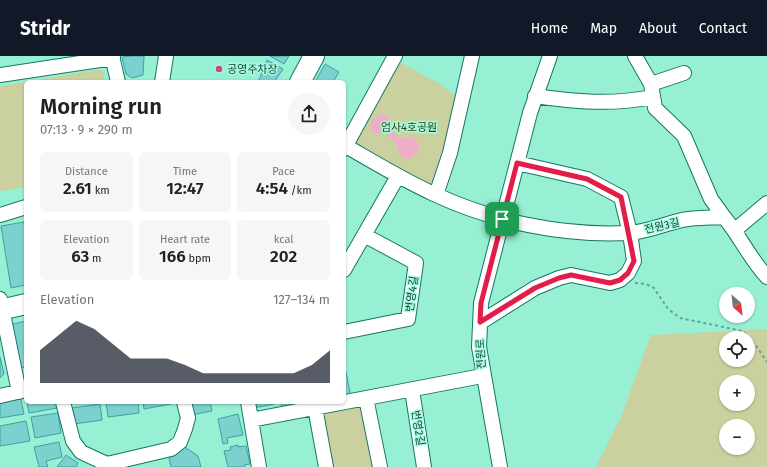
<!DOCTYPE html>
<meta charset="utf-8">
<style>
:root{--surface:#fff;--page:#f6f6f6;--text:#222;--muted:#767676;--accent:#111827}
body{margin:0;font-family:"Fira Sans","Noto Sans KR",sans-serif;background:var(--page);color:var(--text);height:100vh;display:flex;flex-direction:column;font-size:15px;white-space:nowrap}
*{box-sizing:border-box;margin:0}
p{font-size:13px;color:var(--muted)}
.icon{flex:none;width:22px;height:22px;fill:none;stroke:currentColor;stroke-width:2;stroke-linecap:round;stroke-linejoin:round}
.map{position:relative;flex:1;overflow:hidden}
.panel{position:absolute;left:24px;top:24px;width:322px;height:324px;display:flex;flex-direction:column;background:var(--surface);border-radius:6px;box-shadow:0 1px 3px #0004}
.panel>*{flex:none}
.needle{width:26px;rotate:152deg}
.controls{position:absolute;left:719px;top:231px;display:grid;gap:8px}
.controls a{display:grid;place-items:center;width:36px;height:36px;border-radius:50%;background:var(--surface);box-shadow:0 1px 3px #0004;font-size:20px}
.pin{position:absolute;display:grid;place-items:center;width:34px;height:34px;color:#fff;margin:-17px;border-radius:8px;box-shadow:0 2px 6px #0006}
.round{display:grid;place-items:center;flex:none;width:42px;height:42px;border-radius:21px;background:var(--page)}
.overview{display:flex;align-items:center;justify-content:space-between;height:68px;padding:0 16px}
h1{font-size:22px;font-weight:600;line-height:30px}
.figures{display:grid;grid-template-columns:repeat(3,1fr);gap:6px;height:68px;padding:4px 16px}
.figures div{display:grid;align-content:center;border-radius:6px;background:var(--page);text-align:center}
.figures b{font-size:17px;font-weight:600}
.figures small{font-size:11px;font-weight:400}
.figures p{font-size:11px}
.chart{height:112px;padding:8px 16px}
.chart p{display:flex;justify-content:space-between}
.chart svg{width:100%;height:72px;margin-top:4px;fill:var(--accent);opacity:.7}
header{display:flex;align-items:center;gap:24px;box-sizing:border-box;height:56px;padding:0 20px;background:var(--accent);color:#fff}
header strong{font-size:19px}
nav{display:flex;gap:22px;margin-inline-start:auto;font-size:14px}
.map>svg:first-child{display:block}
.green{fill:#cbd19e;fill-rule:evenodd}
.water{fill:#eeadc8}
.building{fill:#7cd0ce;stroke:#3ca3a0}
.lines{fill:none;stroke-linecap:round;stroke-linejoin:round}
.street-casing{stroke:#147862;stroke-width:16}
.secondary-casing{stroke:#147862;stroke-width:22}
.path{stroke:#63a592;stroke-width:2;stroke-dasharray:3 3;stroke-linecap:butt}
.street{stroke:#fff;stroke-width:14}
.secondary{stroke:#fff;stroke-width:20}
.route-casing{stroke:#fff;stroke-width:8}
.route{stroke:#e11d48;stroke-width:5}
.poi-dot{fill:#cb4588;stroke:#a4fce1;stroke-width:1.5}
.labels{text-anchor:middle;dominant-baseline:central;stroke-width:3;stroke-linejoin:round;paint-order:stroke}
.poi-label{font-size:11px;fill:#1e4339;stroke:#a4fce1;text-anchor:start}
.park-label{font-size:11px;fill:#393c0b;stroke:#a4fce1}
.street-label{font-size:11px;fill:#1e4339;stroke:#a4fce1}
</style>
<header>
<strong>Stridr</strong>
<nav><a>Home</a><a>Map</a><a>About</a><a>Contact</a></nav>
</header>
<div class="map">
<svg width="767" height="411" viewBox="0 0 767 411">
<rect width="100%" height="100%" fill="#97efd4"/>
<path class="green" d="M 393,3 L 442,29 L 461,45 L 436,139 L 347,90 Z
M 102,13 L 105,26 L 26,26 L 26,131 L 0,135 L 0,30 Z
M 767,273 L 767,411 L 596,411 L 621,361 L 651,279 ZM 726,282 L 748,282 L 748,304 L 726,304 ZM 726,326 L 748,326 L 748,348 L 726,348 ZM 726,370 L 748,370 L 748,392 L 726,392 Z
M 366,342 L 380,411 L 326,411 L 315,352 Z"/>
<path class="water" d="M 381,58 L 388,60 L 391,67 L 391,74 L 398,82 L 413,81 L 419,87 L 418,96 L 410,103 L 399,99 C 399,88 394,84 386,78 L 375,78 L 370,73 L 372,64 Z"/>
<path class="building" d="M 132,0 L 144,0 L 143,19 L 132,22 L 126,18 L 122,1 Z
M 270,0 L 289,0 L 284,8 Z
M 267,4 L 283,13 L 274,26 L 258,26 Z
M 325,8 L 339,16 L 333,26 L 315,26 Z
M 24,166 L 26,179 L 26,229 L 11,232 L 1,170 Z
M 26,265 L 26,311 L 19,312 L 9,269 Z
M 0,301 L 4,318 L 0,322 Z
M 344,316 L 346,316 L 351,341 L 344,342 Z
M 18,342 L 21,344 L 24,358 L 0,362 L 0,346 Z
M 27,346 L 56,346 L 57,352 L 29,357 Z
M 106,346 L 138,346 L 139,357 L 108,361 Z
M 143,346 L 171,346 L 171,348 L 144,353 Z
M 189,346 L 210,346 L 212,355 L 191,359 Z
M 253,346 L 274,346 L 274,348 L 254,352 Z
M 281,346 L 308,346 L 282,351 Z
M 100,348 L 102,364 L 74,368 L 72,352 Z
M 58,357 L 61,377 L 35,382 L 31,361 Z
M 238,358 L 243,379 L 227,382 L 228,387 L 223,388 L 218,363 Z
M 26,365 L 30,385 L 0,390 L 0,370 Z
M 59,386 L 62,401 L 46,405 L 48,411 L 39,411 L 34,391 Z
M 238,389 L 238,391 L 246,390 L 250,408 L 244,409 L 245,411 L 228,411 L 224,395 L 231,394 L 230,391 Z
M 185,391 L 198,400 L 201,411 L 171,411 L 169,402 Z
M 66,399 L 78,407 L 76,411 L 57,411 Z"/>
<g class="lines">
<defs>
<path id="street" d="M 112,0 L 118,26
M 635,0 L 651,28 L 655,52 L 684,80 L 711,143 L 724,161
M 0,19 L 113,2
M 162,26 L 166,0
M 651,28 L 684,17
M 535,40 C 576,46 611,49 653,41
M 344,89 C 374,106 403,124 434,138 C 494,166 562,180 628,177 C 646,176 662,169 678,165 C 692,161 709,162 724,161 C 740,180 750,203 767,221
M 344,93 L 395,0
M 436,139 L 450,97 L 472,0
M 0,159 L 26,151
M 735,174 L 767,147
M 344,214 L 398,120
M 0,243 L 19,336
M 481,266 L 535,232 L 559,222 L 571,219 L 610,227 L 620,224 L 628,217 L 634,205 L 630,177 L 621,141 L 587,123 L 517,107
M 344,276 L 408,263 L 416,207 L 364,179
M 412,334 L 424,411
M 0,340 L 26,334
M 366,342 L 380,411
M 63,346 L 73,385 L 81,396 L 107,408 L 171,393 L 180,386 L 185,373 L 188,362 L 184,346
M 248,346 L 259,411
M 314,346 L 326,411
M 251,364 L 482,320
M 500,411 L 479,291 L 481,247 L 530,57 L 550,0"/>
<path id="secondary" d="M 300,26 L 314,0
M 0,254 L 26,248"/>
</defs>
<use href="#street" class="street-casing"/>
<use href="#secondary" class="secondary-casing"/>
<path class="path" d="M 635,227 L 646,228 L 654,232 L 668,253 L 680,262 L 743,275 L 755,288 L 767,306"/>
<use href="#street" class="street"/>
<use href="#secondary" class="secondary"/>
</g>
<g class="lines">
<defs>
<path id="route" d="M 517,107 L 587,123 L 621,141 L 634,205 L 628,217 L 620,224 L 610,227 L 571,219 L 559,222 L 535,232 L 480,266 L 481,247 Z"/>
</defs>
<use href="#route" class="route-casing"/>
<use href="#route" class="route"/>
</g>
<circle class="poi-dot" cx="219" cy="13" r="4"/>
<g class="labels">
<g class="poi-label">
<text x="227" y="13">공영주차장</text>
</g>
<g class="park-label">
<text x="409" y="71">엄사4호공원</text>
</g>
<g class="street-label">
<text transform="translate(662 170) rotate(-13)">전원3길</text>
<text transform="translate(412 238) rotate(-82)">번영4길</text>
<text transform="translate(481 298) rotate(-93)">전원로</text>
<text transform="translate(418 372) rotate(81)">번영2길</text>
</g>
</g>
</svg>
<div class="controls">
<a><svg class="needle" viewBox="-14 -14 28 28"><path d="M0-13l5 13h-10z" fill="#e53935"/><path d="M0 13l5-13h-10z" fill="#767676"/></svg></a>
<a><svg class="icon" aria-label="locate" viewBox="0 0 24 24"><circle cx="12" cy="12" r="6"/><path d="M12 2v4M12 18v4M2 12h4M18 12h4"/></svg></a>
<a>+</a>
<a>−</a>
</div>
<div class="pin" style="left:502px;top:163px;background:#1e9e55"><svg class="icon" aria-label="arrive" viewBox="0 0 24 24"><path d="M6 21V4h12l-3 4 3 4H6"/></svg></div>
<section class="panel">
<div class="overview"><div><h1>Morning run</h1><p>07:13 · 9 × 290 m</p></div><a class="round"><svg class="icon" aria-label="share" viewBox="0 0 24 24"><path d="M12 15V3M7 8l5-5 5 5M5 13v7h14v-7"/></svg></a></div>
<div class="figures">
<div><p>Distance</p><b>2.61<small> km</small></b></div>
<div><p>Time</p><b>12:47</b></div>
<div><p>Pace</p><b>4:54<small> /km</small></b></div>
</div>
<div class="figures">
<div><p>Elevation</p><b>63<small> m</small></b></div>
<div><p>Heart rate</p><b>166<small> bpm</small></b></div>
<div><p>kcal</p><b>202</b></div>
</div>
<div class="chart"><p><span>Elevation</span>127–134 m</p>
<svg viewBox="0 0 160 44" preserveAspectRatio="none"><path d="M0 44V24L10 15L20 6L30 11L40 20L50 29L60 29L70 29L80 33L90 38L100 38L110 38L120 38L130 38L140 38L150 33L160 24V44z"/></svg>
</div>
</section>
</div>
